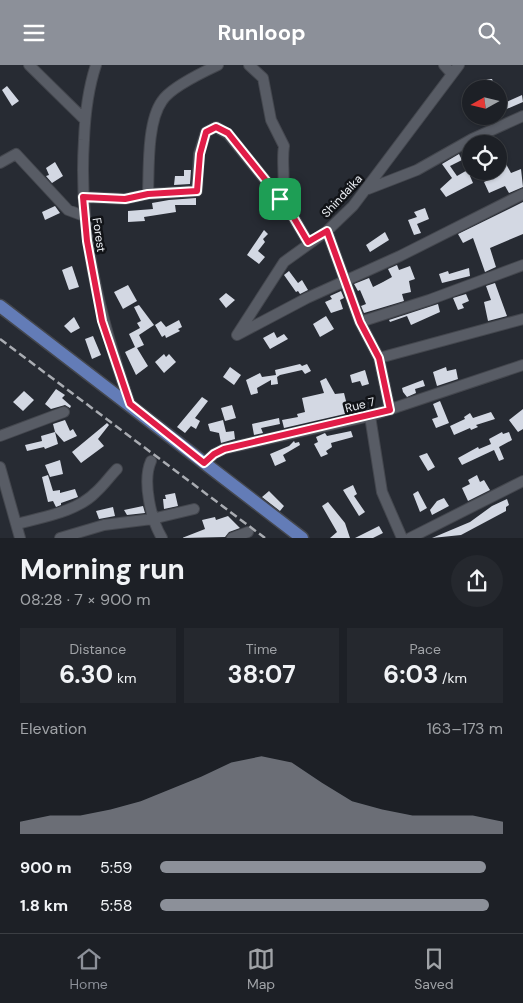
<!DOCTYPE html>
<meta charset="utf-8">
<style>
:root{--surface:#1d2026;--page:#25282e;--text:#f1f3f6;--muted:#a0a3a7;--line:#3b3e43;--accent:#8c9099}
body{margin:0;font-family:"DM Sans",sans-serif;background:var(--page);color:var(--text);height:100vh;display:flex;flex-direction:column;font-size:19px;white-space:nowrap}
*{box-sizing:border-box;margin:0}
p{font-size:16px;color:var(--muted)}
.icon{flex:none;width:28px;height:28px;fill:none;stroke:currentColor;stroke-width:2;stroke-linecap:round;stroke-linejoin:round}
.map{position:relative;height:473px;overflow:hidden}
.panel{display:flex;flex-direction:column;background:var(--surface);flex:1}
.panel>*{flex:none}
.needle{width:32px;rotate:262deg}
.buttons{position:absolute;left:462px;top:15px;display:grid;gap:10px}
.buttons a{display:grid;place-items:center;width:45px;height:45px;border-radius:50%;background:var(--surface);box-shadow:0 1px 4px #0004,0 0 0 1px var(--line);font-size:25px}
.pin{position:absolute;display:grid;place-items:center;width:42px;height:42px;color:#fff;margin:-21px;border-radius:10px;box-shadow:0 2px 8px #0006}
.round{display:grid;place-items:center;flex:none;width:52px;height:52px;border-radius:26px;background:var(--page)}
.head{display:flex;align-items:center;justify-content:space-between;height:85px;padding:0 20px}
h1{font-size:28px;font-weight:700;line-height:38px}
.metrics{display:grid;grid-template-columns:repeat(3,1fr);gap:8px;height:85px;padding:5px 20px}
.metrics div{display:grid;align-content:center;border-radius:0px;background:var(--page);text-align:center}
.metrics b{font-size:25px;font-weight:700}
.metrics small{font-size:14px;font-weight:400}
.metrics p{font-size:14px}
.chart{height:140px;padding:10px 20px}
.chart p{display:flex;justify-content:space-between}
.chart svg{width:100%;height:90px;margin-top:5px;fill:var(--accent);opacity:.7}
ul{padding:0 20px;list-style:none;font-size:16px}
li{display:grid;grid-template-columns:80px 60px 1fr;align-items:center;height:38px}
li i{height:12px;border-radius:6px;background:var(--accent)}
header{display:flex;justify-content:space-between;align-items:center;height:65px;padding:0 20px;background:var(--accent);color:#fff;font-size:22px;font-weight:700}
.tabs{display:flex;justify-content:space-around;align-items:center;height:70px;border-top:1px solid var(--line);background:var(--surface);font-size:14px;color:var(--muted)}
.tabs a{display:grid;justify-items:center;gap:2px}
.tabs .current{color:var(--accent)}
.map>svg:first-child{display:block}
.building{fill:#d3d8e3}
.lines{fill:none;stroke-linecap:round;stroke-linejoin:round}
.minor-casing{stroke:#44474e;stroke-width:12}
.major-casing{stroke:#44474e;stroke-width:15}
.minor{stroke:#585c65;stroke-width:10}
.major{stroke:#637cb7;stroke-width:12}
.rail{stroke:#a9acb2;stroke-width:2.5;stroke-dasharray:8 4;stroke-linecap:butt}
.route-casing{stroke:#fff;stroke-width:10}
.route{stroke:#e11d48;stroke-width:6}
.labels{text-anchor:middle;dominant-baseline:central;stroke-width:5;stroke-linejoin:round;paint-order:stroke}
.street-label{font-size:12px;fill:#e9ecf1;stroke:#111317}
</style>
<header><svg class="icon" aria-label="menu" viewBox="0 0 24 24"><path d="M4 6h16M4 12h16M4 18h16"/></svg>Runloop<svg class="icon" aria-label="search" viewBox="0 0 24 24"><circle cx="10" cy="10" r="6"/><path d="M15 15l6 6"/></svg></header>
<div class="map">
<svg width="523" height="473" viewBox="0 0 523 473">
<rect width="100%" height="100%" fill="#272b33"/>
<path class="building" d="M 488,14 L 492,14 L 494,19 L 484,24 L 467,24 Z
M 7,21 L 19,36 L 12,41 L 2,25 Z
M 522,30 L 523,37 L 502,46 L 500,40 Z
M 459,89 L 462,95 L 450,101 L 457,111 L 471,103 L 474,109 L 470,111 L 473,118 L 446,132 L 440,124 L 452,113 L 442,99 Z
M 499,89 L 504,100 L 506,99 L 511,108 L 521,104 L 523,122 L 509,128 L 505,121 L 489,128 L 484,117 L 500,110 Z
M 55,97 L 63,111 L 52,118 L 46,111 L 49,110 L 46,103 Z
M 184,105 L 191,105 L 190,119 L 174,120 L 175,111 L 184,111 Z
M 196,133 L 196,140 L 175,140 L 176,147 L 144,152 L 145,156 L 128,157 L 128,146 L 153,144 L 152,138 L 169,135 Z
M 523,137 L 523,169 L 490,183 L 496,202 L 485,207 L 473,173 L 463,178 L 458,169 Z
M 55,141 L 60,148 L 45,155 L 42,147 Z
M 425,143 L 429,154 L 417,159 L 421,168 L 414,170 L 408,155 L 417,152 L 414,147 Z
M 264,165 L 268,169 L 263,174 L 265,177 L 258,186 L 265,192 L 259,199 L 247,190 Z
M 385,167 L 389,175 L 370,187 L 366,180 Z
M 397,200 L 399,205 L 410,201 L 415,214 L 409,216 L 411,227 L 402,229 L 404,236 L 364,248 L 361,241 L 366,239 L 360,225 L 358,226 L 354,219 L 369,213 L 373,222 L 383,217 L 392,212 L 388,204 Z
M 72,201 L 79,222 L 69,225 L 62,205 Z
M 469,203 L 470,211 L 442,218 L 439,209 L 448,206 L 449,209 Z
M 289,206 L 298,218 L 302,215 L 308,225 L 300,229 L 298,226 L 296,227 L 284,210 Z
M 495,218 L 507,251 L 488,256 L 484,237 L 491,235 L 486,221 Z
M 128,220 L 137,236 L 123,244 L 114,227 Z
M 341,226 L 344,233 L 340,235 L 343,244 L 331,248 L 325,237 L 332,234 L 330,231 Z
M 226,228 L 235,235 L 226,243 L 219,234 Z
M 466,229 L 469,236 L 462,239 L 464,243 L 458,245 L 453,233 Z
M 438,239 L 440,247 L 411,260 L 407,251 L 390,257 L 389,255 Z
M 139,240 L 154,260 L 139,270 L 144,280 L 137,283 L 148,301 L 136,310 L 125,287 L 135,282 L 129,269 L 140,263 L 137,258 L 141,256 L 134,242 Z
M 326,251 L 334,264 L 320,272 L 313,259 Z
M 74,252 L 80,263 L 71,268 L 64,261 Z
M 179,255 L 182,262 L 178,264 L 180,266 L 166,273 L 165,270 L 162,272 L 155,260 L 161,256 L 166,262 Z
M 274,267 L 277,273 L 284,269 L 288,274 L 270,284 L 263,273 Z
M 93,271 L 101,290 L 92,294 L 85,274 Z
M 164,289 L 166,292 L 169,289 L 176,297 L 164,308 L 155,297 Z
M 300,299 L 302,301 L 307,299 L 311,306 L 305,309 L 302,305 L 280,310 L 277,312 L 278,319 L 271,320 L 271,315 L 257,323 L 258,328 L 251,330 L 246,315 L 260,308 L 262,312 L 276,310 L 275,305 Z
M 230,302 L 241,310 L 234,320 L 223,312 Z
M 446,302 L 447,306 L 456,304 L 458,314 L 437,321 L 433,307 Z
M 365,305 L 369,319 L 362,321 L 360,316 L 352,318 L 350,310 Z
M 326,313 L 335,329 L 344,328 L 349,348 L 284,363 L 282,355 L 298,352 L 297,349 L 305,347 L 302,333 L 324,328 L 320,316 Z
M 423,315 L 425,321 L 415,324 L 416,328 L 407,332 L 403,327 L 402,323 Z
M 56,324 L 65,330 L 62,333 L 71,341 L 70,343 L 65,340 L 51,344 L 45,339 Z
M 24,326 L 34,335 L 23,346 L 13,337 Z
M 202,332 L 208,336 L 195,353 L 200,356 L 196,364 L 191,361 L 185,368 L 177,362 Z
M 440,336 L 449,358 L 436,363 L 432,354 L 438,352 L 433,339 Z
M 232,340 L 236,353 L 225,356 L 221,343 Z
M 523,344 L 523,364 L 518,367 L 509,355 Z
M 491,347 L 495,354 L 476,360 L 478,362 L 471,365 L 470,363 L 454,370 L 450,361 L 465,354 L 464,352 L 470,348 L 473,353 Z
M 279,353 L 280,359 L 261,363 L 263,368 L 254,370 L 252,359 Z
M 65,355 L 70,366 L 73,364 L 77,371 L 64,377 L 55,367 L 53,359 Z
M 223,355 L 226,367 L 234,366 L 235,374 L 221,378 L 219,368 L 210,366 L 208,359 Z
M 107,358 L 109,360 L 98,374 L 104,381 L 81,398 L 72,387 Z
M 351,366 L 353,372 L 331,378 L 332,382 L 326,386 L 328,389 L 321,392 L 314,379 L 318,377 L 316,372 L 325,368 L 327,371 Z
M 55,367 L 58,379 L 45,384 L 44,382 L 27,386 L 25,380 L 42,376 L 41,371 Z
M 502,367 L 503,369 L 509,367 L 512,375 L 499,382 L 504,394 L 499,396 L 494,385 L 462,400 L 458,393 L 478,382 L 479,384 L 491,379 L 489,374 Z
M 294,376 L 295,378 L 299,377 L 300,380 L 283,390 L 286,396 L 275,401 L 270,389 L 289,381 Z
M 427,388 L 435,402 L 428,406 L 419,391 Z
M 60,395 L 63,409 L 50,412 L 45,400 Z
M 48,410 L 53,426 L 60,425 L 60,428 L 75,424 L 78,432 L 61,438 L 61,440 L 56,442 L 53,436 L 48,437 L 42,412 Z
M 477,410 L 480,417 L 484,415 L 490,425 L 468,436 L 462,423 L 470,419 L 468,415 Z
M 353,420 L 357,429 L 354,431 L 365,447 L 359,451 L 343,425 Z
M 269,426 L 284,441 L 280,446 L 262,432 Z
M 418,426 L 427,443 L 420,447 L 413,429 Z
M 175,428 L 178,441 L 164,444 L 163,434 L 166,434 L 165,430 Z
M 444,433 L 449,441 L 432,450 L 430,445 L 437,436 Z
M 507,434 L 509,440 L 506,442 L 506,446 L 461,470 L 432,473 L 470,457 L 492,441 Z
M 328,437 L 345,458 L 350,473 L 330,473 L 337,467 L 322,441 Z
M 143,441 L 145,448 L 127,450 L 124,445 Z
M 113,442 L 115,451 L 99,454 L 96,446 Z
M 228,451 L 240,463 L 229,467 L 225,472 L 182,473 L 205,464 L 202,455 L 215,452 L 216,455 Z
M 379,461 L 383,468 L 373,473 L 355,473 Z"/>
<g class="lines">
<defs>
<path id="minor" d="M 29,0 L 85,55
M 96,0 C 88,24 85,50 84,75 C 78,167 100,253 130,339
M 249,0 L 263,13 L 271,55 L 284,81 C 281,99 287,116 280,134
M 444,0 L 452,9
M 0,98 L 16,89 L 68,145 L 84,151
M 368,124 L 417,105 L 472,74 L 523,51
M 148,129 L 197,126 L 199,89 L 206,67 L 216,62 L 228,69 L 288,143 L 308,177
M 83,132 L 125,134 L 148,129 C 149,103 147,57 162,36 C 170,23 203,7 218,0
M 327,166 L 360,257 L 379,293 L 390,345
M 360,257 L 429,235 L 523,200
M 237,270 L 284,197 L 327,166 L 353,141 L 459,0
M 237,270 L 307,233 L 400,191 L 523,129
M 379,293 L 523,254
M 370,351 L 382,427 L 402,473
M 0,371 L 64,347
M 151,396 C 142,416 151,455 162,473
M 204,398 L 214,389 L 224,384 L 370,351 L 523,300
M 0,402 L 20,473
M 17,459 C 42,452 77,447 96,427 C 104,420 110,411 117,404
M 60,473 L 104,460 L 152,454 L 194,444
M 232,473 L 248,467
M 410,473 L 523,416"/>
<path id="major" d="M 0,241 L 302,473"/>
</defs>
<use href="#minor" class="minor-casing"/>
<use href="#major" class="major-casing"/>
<use href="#minor" class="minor"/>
<use href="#major" class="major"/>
<path class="rail" d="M 0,274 L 265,473"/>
</g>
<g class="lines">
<defs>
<path id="route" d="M 216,62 L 228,68 L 288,143 L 308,177 L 327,166 L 360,257 L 379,293 L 390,345 L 224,384 L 214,389 L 204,398 L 130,339 L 102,256 L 87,176 L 83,132 L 125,134 L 148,129 L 197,126 L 200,89 L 206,67 Z"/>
</defs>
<use href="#route" class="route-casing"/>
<use href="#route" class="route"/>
</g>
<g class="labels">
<g class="street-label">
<text transform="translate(342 131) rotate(-47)">Shindaika</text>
<text transform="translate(99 170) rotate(82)">Forest</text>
<text transform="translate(360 340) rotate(-14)">Rue 7</text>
</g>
</g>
</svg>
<div class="buttons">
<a><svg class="needle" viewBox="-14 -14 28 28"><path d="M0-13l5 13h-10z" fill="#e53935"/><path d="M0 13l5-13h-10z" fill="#a0a3a7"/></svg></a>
<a><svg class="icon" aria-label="locate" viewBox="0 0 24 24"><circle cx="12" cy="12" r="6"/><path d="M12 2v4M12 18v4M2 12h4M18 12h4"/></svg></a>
</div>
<div class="pin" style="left:280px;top:134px;background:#1e9e55"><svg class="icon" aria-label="arrive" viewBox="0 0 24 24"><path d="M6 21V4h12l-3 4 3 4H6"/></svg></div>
</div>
<section class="panel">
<div class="head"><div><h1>Morning run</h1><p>08:28 · 7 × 900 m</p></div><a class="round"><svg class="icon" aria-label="share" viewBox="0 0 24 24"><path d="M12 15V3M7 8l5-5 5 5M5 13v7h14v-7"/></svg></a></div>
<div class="metrics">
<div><p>Distance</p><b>6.30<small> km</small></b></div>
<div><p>Time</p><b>38:07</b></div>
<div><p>Pace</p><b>6:03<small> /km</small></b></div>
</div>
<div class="chart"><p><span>Elevation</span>163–173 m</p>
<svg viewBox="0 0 160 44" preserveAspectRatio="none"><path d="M0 44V38L10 35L20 35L30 32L40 28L50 22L60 16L70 9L80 6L90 9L100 19L110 28L120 32L130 35L140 35L150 35L160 38V44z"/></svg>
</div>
<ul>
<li><b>900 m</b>5:59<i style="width:95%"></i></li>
<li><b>1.8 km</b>5:58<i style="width:96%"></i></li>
</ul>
</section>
<nav class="tabs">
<a class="current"><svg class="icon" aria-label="home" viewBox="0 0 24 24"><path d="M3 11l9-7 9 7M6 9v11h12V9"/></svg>Home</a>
<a><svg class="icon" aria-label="map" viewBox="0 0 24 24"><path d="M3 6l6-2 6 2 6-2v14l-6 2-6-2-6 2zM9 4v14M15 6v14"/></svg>Map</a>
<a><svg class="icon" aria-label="saved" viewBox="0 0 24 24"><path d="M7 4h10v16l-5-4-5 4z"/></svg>Saved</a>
</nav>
